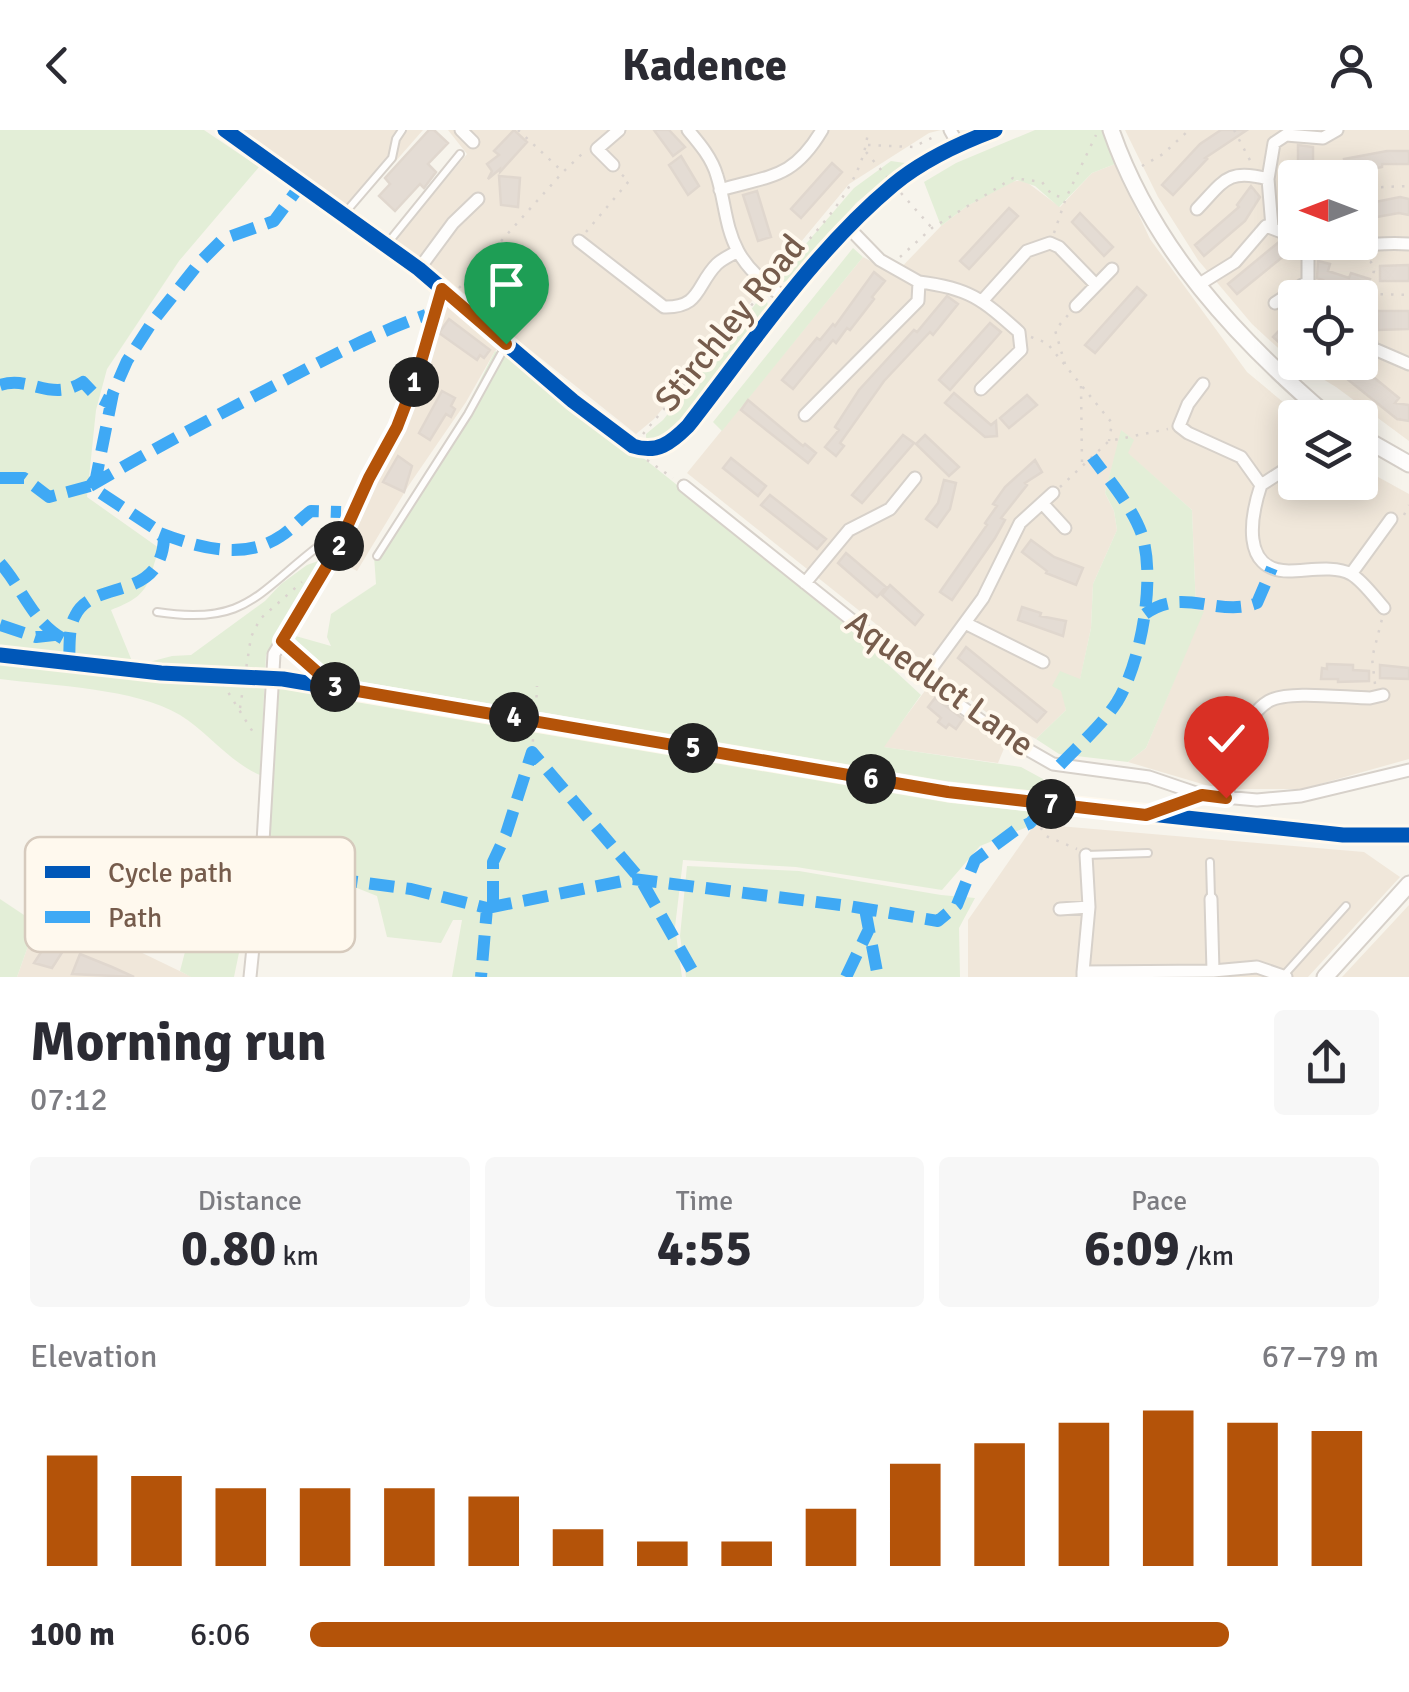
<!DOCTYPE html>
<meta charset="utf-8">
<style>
:root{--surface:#fff;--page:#f7f7f7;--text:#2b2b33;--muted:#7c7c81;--accent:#b45309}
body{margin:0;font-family:Signika,sans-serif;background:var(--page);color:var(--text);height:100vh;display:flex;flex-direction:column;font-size:38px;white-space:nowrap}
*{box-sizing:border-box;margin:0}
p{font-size:32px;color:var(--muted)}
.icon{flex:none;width:55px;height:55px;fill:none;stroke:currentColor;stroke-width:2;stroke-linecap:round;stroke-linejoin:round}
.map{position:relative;height:847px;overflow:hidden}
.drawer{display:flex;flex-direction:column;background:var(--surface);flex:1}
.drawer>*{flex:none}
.needle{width:65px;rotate:270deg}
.controls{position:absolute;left:1278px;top:30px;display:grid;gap:20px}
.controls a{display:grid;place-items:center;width:100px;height:100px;border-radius:10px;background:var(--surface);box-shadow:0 5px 25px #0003;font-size:50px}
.pin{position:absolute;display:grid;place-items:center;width:85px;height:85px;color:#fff;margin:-102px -42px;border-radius:50% 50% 50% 0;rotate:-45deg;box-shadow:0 0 10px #0007}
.pin .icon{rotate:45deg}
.km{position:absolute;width:50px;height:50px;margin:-25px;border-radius:50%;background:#222;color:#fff;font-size:28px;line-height:50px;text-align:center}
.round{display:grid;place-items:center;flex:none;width:105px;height:105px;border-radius:10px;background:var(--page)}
.summary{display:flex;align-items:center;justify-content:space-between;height:170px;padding:0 30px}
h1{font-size:55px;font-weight:700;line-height:75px}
.metrics{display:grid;grid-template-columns:repeat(3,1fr);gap:15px;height:170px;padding:10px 30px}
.metrics div{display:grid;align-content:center;border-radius:10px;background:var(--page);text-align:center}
.metrics b{font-size:50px;font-weight:700}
.metrics small{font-size:28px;font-weight:400}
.metrics p{font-size:28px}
.chart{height:280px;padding:20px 30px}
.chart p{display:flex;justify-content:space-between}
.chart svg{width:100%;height:180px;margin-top:10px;stroke:var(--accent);stroke-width:6}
ul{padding:0 30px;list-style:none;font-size:32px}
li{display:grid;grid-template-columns:160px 120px 1fr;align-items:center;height:75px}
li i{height:25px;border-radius:12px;background:var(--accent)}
header{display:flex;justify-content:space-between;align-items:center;height:130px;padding:0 30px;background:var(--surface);font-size:45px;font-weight:700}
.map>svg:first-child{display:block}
.residential{fill:#f0e7da;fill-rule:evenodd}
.green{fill:#e3eed7}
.building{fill:#e4dcd4;stroke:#e0d7ce;stroke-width:2.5}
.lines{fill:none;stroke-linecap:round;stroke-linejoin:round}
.service-casing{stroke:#d7d1ca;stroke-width:10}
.minor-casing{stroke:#d7d1ca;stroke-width:15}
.tertiary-casing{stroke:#d7d1ca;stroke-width:19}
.path{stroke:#dad3ce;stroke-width:2.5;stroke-dasharray:2.5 8;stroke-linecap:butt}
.service{stroke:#fefdfc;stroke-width:6}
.minor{stroke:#fefdfc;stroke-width:11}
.tertiary{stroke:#fefdfc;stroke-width:15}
.quiet{stroke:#3fa9f5;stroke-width:12;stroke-dasharray:25 12;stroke-linecap:butt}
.cycleway-casing{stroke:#fff9ee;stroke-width:21}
.cycleway{stroke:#0057b8;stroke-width:15}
.route-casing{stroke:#fff;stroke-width:20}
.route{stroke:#b45309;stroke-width:12}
.labels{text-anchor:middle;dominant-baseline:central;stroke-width:8;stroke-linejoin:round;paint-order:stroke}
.street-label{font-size:35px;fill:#765c4c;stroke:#fff9ee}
.key{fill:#fff9ee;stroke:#d6cabd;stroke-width:2.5}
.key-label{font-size:28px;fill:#765c4c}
</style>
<header><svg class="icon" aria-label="back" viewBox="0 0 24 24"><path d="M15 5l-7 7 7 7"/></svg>Kadence<svg class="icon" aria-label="person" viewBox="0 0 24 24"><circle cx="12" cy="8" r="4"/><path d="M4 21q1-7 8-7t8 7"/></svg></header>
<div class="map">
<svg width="1409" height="847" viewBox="0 0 1409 847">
<rect width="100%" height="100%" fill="#f7f4ec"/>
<path class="residential" d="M 243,0 L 423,0 L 352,81 Z
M 448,0 L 941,0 L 929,3 L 849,54 L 654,289 L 636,304 L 514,207 L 495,221 L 466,272 L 409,355 L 357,441 L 337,430 L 424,239 L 445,156 L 393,112 L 467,24 Z
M 1125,0 L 1409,0 L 1409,311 L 1336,257 L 1295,232 L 1360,232 L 1360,168 L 1295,168 L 1295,232 L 1290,229 L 1252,194 L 1198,130 L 1158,67 ZM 1295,48 L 1360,48 L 1360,112 L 1295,112 Z
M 1115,34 L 1150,109 L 1247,242 L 1301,287 L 1295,288 L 1295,352 L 1360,352 L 1360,337 L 1409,364 L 1409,629 L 1302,659 L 1219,659 L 1128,632 L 1146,618 L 1203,481 L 1196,480 L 1192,380 L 1127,323 L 1122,300 L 1105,363 L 1114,381 L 1117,400 L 1093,454 L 1091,498 L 1080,550 L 1060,542 L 1066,580 L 1036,609 L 986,582 L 687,343 L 863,127 L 895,144 L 941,96 L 967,76 L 1010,52 L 1024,50 L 1060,77 L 1092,43 Z
M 930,554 L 1005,616 L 998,633 L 883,617 Z
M 1035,694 L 1364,722 L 1400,747 L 1308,847 L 968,847 L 968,790 Z
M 43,775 L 192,847 L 17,847 L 33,802 L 33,791 Z
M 1409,775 L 1409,847 L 1342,847 Z"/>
<path class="green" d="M 0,0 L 204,0 L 259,37 L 179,131 L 107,239 L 96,280 L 87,367 L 159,418 C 147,456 150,465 111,480 L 134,536 L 172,526 L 191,525 L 265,471 L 281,454 L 307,435 L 321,430 L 266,525 L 260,645 C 228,631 209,603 180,585 C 135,558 53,556 0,549 Z
M 1035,0 L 1102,0 L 1115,34 L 1092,43 L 1059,77 L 1035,56 L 1017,50 L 967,76 L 941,96 L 924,52 L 956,33 Z
M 891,31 L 905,33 L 856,73 L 793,148 L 784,152 L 774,151 L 854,58 Z
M 853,118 L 863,127 L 722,301 L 713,292 Z
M 765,162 L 769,181 L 674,299 L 665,307 L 646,312 L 646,304 L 663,290 Z
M 495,221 L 530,242 L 592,287 L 801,454 L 921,565 L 884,617 L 1021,637 L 1043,649 L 1039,668 L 641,609 L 1041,673 L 1035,694 L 980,716 L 942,760 L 796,737 L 683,730 L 675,797 L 682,847 L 452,847 L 462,790 L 453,790 L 441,813 L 387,807 L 377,766 L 342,752 L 265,731 L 271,548 L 335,557 L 292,505 L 331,516 L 327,507 L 331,484 L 376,454 L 374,426 L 379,417 L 459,292 Z
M 1121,300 L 1134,310 L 1128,323 L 1192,380 L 1196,480 L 1204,481 L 1146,618 L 1128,632 L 1059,624 L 1036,609 L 1066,580 L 1061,561 L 1052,556 L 1060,541 L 1080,549 L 1091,498 L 1093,454 L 1117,400 L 1114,381 L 1105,363 Z
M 250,714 L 241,813 L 234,847 L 191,847 L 180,841 L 204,749 Z
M 687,736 L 799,741 L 941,765 L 975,768 L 959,798 L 960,847 L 686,847 L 680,806 Z
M 0,769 L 33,791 L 33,802 L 17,847 L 0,847 Z"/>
<path class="building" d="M 429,0 L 434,0 L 448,13 L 428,34 L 436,42 L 424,58 L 420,54 L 395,81 L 379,66 L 390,54 L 385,48 Z
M 514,0 L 527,12 L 500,42 L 500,39 L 488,49 L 492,41 L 487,34 L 499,25 L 494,21 Z
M 654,0 L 669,0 L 685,17 L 673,26 Z
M 1221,0 L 1247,0 L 1205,28 L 1207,29 L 1173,65 L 1162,55 L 1200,14 Z
M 1298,15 L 1313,17 L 1313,48 L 1298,48 Z
M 1387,21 L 1409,21 L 1409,34 L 1382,34 L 1382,37 L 1347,44 L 1344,29 Z
M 681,26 L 699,56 L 688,65 L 669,35 Z
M 832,33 L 842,42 L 801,88 L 791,79 Z
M 499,46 L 520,48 L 518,77 L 501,75 Z
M 1251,56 L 1260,67 L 1245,91 L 1204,126 L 1195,115 L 1239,77 L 1237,75 Z
M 757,61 L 771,107 L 758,111 L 743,65 Z
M 1400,67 L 1409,69 L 1409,85 L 1399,83 L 1360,90 L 1360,75 Z
M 1009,78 L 1018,86 L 969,139 L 960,131 Z
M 1080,83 L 1113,117 L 1104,126 L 1072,92 Z
M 1280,111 L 1290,121 L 1237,164 L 1228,154 Z
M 1318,131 L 1330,134 L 1328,141 L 1349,148 L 1351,143 L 1370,149 L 1365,163 L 1348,157 L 1346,163 L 1321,155 L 1323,150 L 1317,148 Z
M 1409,135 L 1409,151 L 1380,151 L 1380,136 Z
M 874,142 L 885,151 L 872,167 L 874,169 L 850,200 L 847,198 L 836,213 L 833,210 L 793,259 L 782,250 L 817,208 L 820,210 L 833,194 L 835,196 Z
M 1137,157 L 1146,165 L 1095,223 L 1085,215 Z
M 947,166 L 958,174 L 933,205 L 930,202 L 884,251 L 840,313 L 844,316 L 836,326 L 825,317 L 839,300 L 835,297 L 859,260 L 914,200 L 917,202 Z
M 1377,181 L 1409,181 L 1409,199 L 1378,200 Z
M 1295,184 L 1295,206 L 1284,217 L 1273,207 Z
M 449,189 L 490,220 L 484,228 L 480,225 L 477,230 L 439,203 Z
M 990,193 L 1001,202 L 950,260 L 939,250 Z
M 1326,232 L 1355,232 L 1399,268 L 1395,273 L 1409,275 L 1409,291 L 1397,289 Z
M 442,261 L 455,268 L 451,276 L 455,279 L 451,287 L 446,284 L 430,310 L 419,303 Z
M 954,263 L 991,295 L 996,291 L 997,306 L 985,307 L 945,273 Z
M 1027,265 L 1037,275 L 1009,298 L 1000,288 Z
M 748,270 L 803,316 L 805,314 L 816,323 L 808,333 L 741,280 Z
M 903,305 L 914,313 L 862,373 L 852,365 Z
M 925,305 L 959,337 L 949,346 L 916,314 Z
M 398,326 L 412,336 L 404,362 L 383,352 Z
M 731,328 L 766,356 L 758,366 L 723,338 Z
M 1035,330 L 1042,342 L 1025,353 L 1027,355 L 1001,388 L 1005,390 L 995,408 L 952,470 L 940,462 L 987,395 L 985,393 L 997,376 L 993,374 L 1005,357 Z
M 944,350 L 956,353 L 950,379 L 937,397 L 926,389 L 938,373 Z
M 770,365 L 826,409 L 817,419 L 761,375 Z
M 1031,410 L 1054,427 L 1083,438 L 1076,455 L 1046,443 L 1047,441 L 1022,422 Z
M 846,423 L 886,457 L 877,467 L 838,433 Z
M 890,455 L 923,485 L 915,495 L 882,465 Z
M 1022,477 L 1041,483 L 1040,486 L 1066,491 L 1063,506 L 1018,490 Z
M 966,517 L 1046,582 L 1037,592 L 958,528 Z
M 1327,534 L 1353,535 L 1353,540 L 1369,541 L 1369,551 L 1338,552 L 1338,549 L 1321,549 L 1322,538 L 1327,539 Z
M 1380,535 L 1409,538 L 1409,549 L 1380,548 Z
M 935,568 L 963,589 L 956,599 L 949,594 L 946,598 L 938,592 L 941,588 L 928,577 Z
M 57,798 L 72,807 L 52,838 L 34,833 Z
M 80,824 L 112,837 L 134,847 L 72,844 Z"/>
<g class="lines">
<defs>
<path id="service" d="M 344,84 L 392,28 L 396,9 L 402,0
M 387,114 L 460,24
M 377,426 L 468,284 L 506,215
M 157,482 C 246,496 257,463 320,415 L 336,419
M 1086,725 L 1148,723
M 1210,732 L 1211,767
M 262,739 L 296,744
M 1285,844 L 1346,776"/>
<path id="minor" d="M 225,0 L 419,139 L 573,271 L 633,316 C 657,324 671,313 688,296 C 752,214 813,122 893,55 C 923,30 960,13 995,0
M 461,0 L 473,12
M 688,0 C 699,13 712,28 717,46 C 725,71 725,97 738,121 C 749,142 768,155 787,170
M 950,0 L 958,14
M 613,35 L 597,19 L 619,0
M 720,60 C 771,45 793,49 822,0
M 1197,79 C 1224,51 1227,38 1268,49
M 1272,97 L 1268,49 L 1274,13 L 1286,5 L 1323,8 L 1337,0
M 579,111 L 664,177 C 701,178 696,155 717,134 C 722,129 731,125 738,121
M 1308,112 L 1308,161 L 1316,168
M 1326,112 C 1358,119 1378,111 1409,114
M 419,139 L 453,93 L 478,69
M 919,152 C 969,158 982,169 1019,202 L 1021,220 L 981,259
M 1198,155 L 1235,132 L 1266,96 L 1295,107
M 983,170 L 1027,121 L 1050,113 L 1059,117 L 1096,155
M 1275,173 L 1307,152
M 1076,176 L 1112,139
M 1360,186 L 1367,193 L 1372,218 L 1409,234
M 1203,254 L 1188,274 L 1179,296 L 1188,303 L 1241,327 L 1261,355 C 1251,385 1240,441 1289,441 C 1308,441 1334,435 1351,444 C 1363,451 1375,468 1384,478
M 805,285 L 918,171 L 919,152 L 880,130 L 848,97
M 1261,355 L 1295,333
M 684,356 L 948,567 L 997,602 L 1053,634 L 1149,647 L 1202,665 L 1257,670 L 1301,666 L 1409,640
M 1043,374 L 1065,398
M 1351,444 L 1391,389
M 805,453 L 849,400 L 890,379 L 915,348
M 965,493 L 1043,532
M 925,547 L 983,468 L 1020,393 L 1053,363
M 1227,668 C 1231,638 1240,588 1269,571 C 1289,560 1346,568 1370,568 L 1383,565
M 1211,769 L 1213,841
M 1060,779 L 1089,777
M 1083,842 L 1089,777 L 1086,725
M 250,847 L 262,729 L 274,524 L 337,419 L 369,348 L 397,297 L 443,159
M 1083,847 L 1083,842 L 1213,841 L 1257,837 L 1286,847"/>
<path id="tertiary" d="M 1111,0 C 1152,118 1237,209 1330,288
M 1360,306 L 1409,334
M 1325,847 L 1409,754"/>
</defs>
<use href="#service" class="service-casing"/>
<use href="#minor" class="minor-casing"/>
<use href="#tertiary" class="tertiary-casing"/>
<path class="path" d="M 518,0 L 562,41
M 1234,0 L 1252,34
M 868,15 L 913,17 L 938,5
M 866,22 L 887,47
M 1142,36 L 1163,24 L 1189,0
M 1360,58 L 1409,56
M 901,63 L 932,98
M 586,102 L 629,51 L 621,44
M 1054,103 L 1066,68 L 1096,5
M 1361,126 L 1371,132 L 1374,141 L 1363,175
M 900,127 L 932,98 L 1013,48 L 1042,52 L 1052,65 L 1066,68
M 775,148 C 812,104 863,60 868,0
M 459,158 L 563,42 L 585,21
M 1370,164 L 1409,165
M 1031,207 L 1047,213 L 1112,293 L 1109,311
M 1065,234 L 1055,200 L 1069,184
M 1081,256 L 1082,333
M 643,304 L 760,165
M 647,330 L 673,348
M 1060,357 L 1109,311 L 1168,299
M 1404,385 L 1409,375
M 90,535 C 132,547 200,558 243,549
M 223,554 L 256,607
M 1375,554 L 1372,528 L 1382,489
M 240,578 L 251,507 L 260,489 L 302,452
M 536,578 L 537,556
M 532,622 L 534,597
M 1042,681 L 1055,646
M 1035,689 L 1046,706 L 1077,719"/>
<use href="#service" class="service"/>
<use href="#minor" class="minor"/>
<use href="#tertiary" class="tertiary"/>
<path class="quiet" d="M 0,255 C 31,245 49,273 83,252 L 97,267 L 111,274
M 0,348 L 24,348 L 49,367 L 90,356 L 157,400 L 164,409 C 160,473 93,448 75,486 C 68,499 70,519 69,534
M 90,356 L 96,348 L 113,263 L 127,231 L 153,191 L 199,133 L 223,109 L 274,91 L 300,56
M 90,356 C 157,317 225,281 293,246 C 337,223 380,201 426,185
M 160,403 C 199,418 244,431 281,406 C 292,399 301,388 311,381 L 341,382
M 0,433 C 24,460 34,497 70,512
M 1145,484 C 1183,456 1218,488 1257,473 L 1272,438
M 0,495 L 36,507 L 54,505
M 1060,635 C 1079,615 1102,595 1117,572 C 1141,533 1156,449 1142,405 C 1133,378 1109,350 1092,327
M 296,744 L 411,759 L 487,778 L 481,847
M 493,776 L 493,732 L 506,704 L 532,622 L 641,750 L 696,847
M 487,778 L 633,749 L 849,776 L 938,791 L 957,775 L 975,730 L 1017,699 L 1030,693 L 1042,681
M 865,779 L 878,847
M 846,847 L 869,799"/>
<defs>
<path id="cycleway" d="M 225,0 L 419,139 L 573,271 L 633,316 C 657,324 671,313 688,296 C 752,214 813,122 893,55 C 923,30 960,13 995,0
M 0,525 L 161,543 L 283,549 L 948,662 L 1343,705 L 1409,705"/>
</defs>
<use href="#cycleway" class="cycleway-casing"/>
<use href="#cycleway" class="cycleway"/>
</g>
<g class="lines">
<defs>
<path id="route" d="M 506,214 L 442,159 L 418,242 L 397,297 L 369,348 L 337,419 L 282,511 L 334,557 L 948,662 L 1146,685 L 1202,665 L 1226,668"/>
</defs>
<use href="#route" class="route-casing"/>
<use href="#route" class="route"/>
</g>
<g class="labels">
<g class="street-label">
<text transform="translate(730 193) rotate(-51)">Stirchley Road</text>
<text transform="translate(940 553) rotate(36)">Aqueduct Lane</text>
</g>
</g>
<rect x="25" y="707" width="330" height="115" rx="15" class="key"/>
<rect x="45" y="736" width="45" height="12" fill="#0057b8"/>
<rect x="45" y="781" width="45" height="12" fill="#3fa9f5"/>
<g class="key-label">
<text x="108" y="752">Cycle path</text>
<text x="108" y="797">Path</text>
</g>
</svg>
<div class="controls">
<a><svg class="needle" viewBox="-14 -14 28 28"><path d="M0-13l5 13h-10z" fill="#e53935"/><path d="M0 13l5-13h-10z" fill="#7c7c81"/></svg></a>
<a><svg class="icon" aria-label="locate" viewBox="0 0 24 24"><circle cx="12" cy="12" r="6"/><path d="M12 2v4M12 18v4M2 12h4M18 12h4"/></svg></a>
<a><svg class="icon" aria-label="layers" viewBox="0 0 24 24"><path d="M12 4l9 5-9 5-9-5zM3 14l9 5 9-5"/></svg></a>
</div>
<div class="pin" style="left:506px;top:214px;background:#1e9e55"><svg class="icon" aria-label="arrive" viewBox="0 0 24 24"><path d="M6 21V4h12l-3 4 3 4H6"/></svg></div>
<div class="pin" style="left:1226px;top:668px;background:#d93025"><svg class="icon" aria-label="check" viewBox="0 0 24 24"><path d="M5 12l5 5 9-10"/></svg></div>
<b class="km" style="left:414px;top:252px">1</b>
<b class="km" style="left:339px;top:416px">2</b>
<b class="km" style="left:335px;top:557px">3</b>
<b class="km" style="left:514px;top:587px">4</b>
<b class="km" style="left:693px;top:618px">5</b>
<b class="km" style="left:871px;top:649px">6</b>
<b class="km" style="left:1051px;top:674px">7</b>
</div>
<section class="drawer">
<div class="summary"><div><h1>Morning run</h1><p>07:12</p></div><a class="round"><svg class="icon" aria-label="share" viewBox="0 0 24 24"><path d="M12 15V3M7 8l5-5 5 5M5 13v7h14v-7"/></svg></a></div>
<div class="metrics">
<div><p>Distance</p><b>0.80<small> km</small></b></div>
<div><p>Time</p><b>4:55</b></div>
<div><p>Pace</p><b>6:09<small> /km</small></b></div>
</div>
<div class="chart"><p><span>Elevation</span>67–79 m</p>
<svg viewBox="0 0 160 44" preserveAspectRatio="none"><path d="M5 44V17M15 44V22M25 44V25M35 44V25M45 44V25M55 44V27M65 44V35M75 44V38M85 44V38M95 44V30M105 44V19M115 44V14M125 44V9M135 44V6M145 44V9M155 44V11"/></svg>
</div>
<ul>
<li><b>100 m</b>6:06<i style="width:86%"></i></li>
</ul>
</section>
